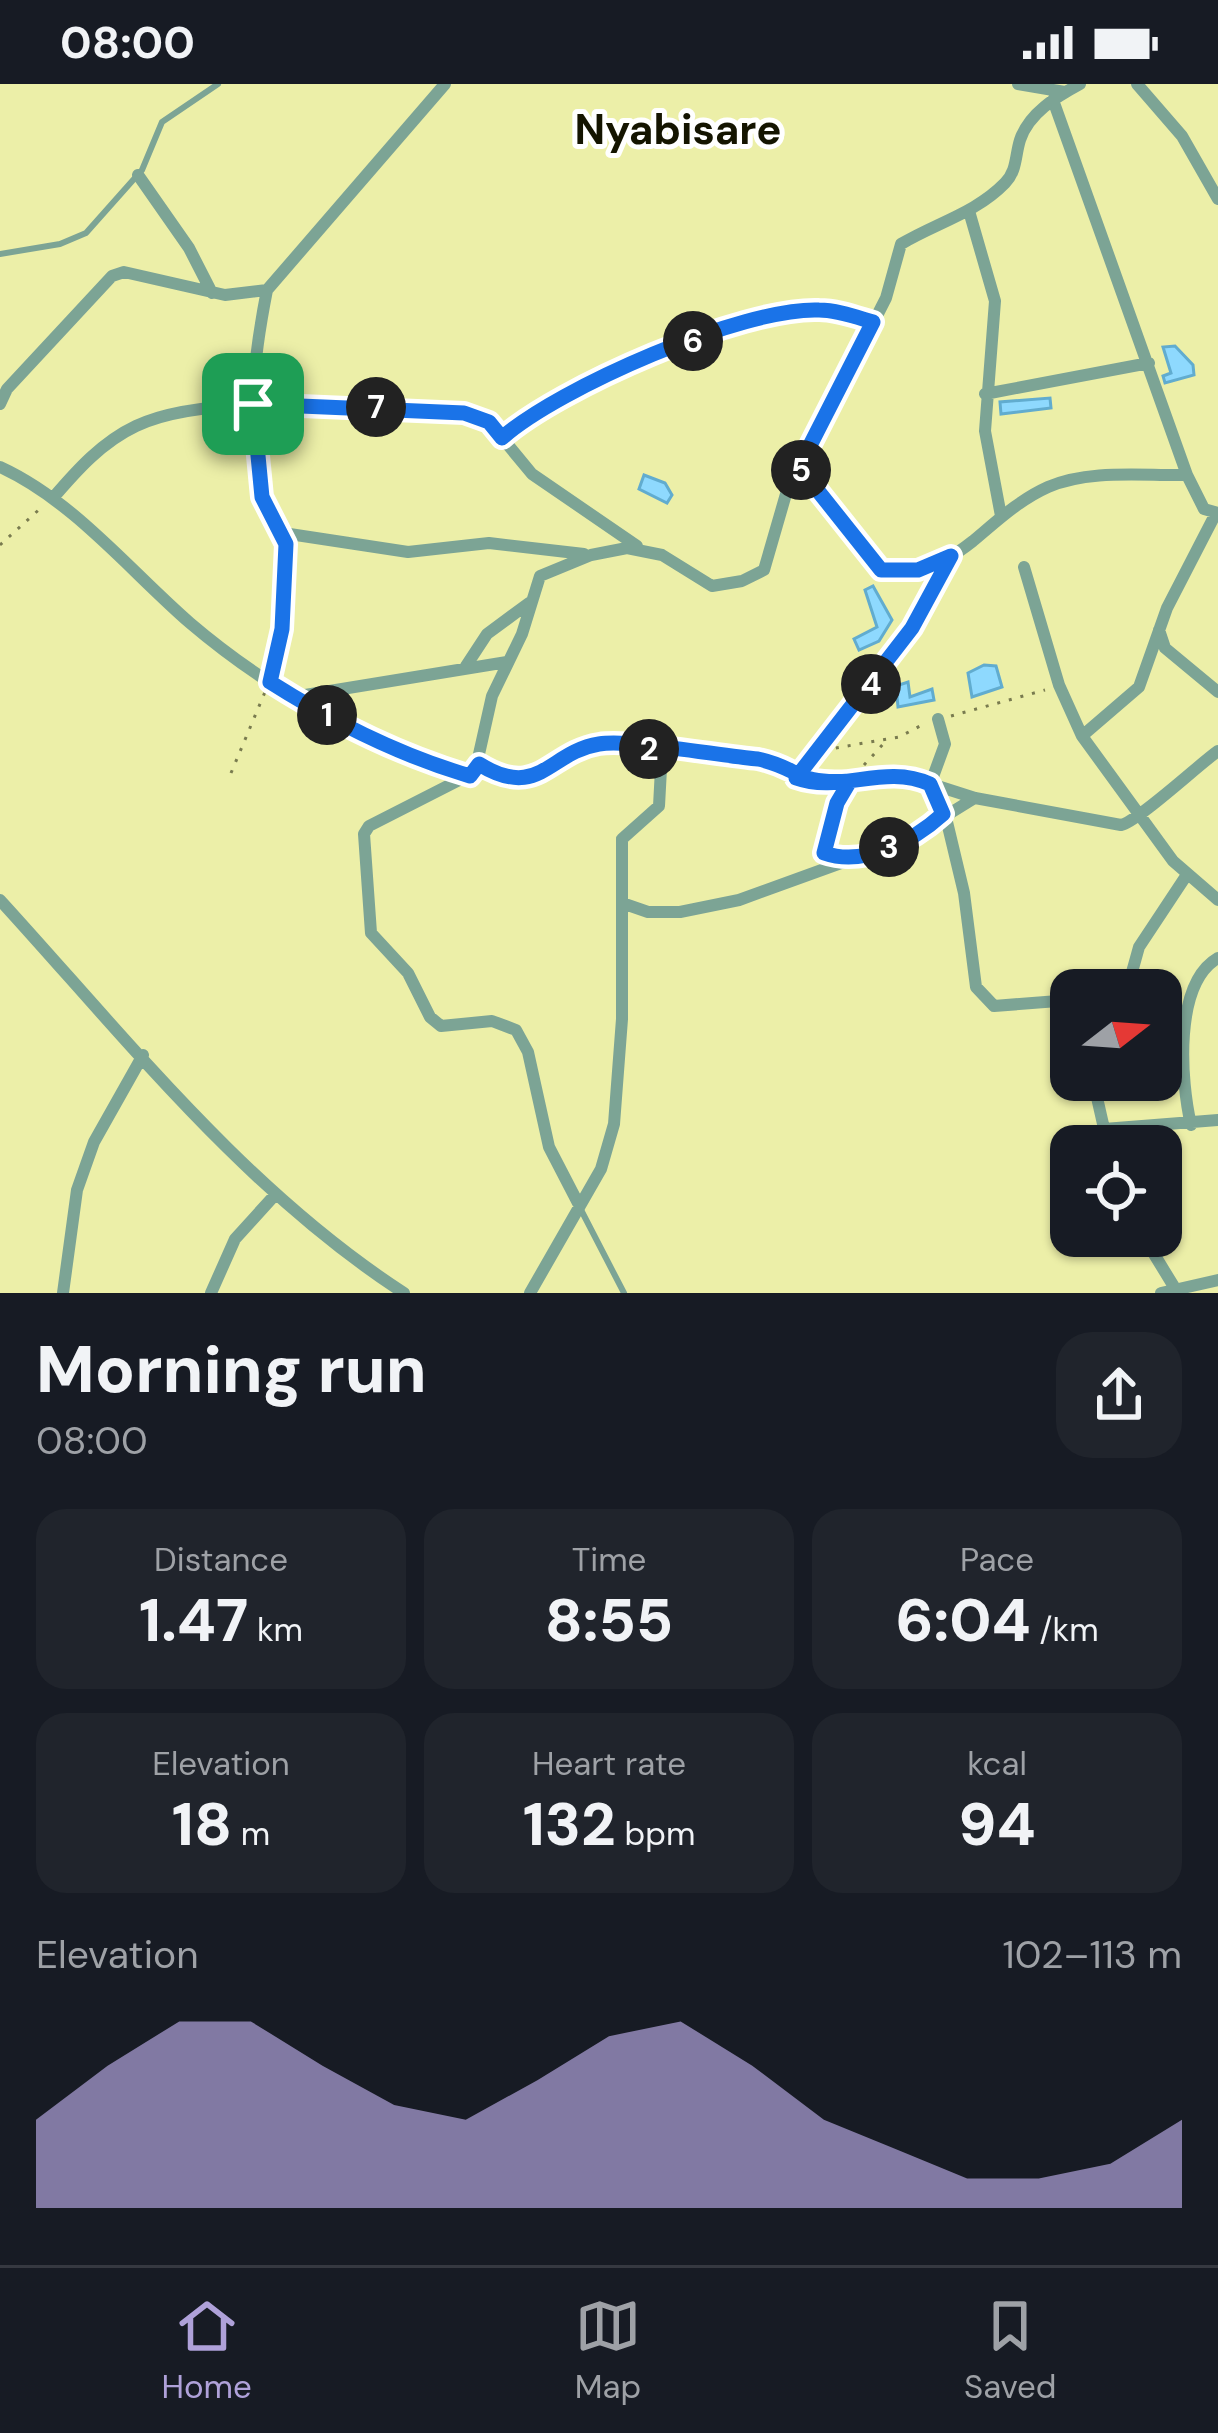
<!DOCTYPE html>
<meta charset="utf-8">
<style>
:root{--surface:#171b24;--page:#20242c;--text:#f1f3f6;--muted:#9ea1a6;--line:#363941;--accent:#afa1d9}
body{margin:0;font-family:"DM Sans",sans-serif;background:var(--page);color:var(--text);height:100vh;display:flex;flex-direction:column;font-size:45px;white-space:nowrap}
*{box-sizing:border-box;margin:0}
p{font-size:39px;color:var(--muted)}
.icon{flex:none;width:66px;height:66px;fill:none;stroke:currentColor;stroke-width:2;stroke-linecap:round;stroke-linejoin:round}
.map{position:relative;height:1209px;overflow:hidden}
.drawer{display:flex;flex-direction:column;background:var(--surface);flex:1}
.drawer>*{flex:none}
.needle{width:78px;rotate:73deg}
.tools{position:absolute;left:1050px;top:885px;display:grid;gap:24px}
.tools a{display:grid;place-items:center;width:132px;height:132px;border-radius:24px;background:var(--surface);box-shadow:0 3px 9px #0004;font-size:60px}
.pin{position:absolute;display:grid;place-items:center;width:102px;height:102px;color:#fff;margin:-51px;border-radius:24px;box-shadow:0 6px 18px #0006}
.km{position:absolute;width:60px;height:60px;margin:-30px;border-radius:50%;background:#222;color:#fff;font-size:33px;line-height:60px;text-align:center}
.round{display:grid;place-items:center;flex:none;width:126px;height:126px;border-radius:36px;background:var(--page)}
.summary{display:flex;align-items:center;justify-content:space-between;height:204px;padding:0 36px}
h1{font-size:66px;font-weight:800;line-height:90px}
.metrics{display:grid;grid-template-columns:repeat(3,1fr);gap:18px;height:204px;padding:12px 36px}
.metrics div{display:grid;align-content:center;border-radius:30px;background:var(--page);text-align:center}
.metrics b{font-size:60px;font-weight:800}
.metrics small{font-size:33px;font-weight:400}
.metrics p{font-size:33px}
.chart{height:336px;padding:24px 36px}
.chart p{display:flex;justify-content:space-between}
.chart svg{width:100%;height:216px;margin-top:12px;fill:var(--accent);opacity:.7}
.status{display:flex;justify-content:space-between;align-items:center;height:84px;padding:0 60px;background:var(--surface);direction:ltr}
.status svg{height:33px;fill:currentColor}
.tabs{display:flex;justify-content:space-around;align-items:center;height:168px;border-top:3px solid var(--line);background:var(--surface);font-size:33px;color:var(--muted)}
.tabs a{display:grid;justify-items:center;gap:6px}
.tabs .current{color:var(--accent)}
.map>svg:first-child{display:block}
.building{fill:#8ed9fe;stroke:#61accf;stroke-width:3}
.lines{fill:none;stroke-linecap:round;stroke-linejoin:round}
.path{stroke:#797b4f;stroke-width:3;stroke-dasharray:3 9;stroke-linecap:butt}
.service{stroke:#7ca495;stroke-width:6}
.minor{stroke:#7ca495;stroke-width:12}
.route-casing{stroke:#fff;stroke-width:24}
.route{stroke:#1a73e8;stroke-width:15}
.labels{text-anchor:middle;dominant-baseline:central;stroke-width:10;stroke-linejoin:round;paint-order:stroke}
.quarter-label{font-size:42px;font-weight:bold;fill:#141400;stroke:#fff}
</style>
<div class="status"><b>08:00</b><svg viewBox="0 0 49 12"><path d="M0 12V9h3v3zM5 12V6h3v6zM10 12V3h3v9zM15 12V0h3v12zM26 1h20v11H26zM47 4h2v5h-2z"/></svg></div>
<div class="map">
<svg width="1218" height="1209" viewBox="0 0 1218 1209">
<rect width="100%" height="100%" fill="#ecefa8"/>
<path class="building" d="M 1175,262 L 1193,281 L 1194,291 L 1165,299 L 1163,292 L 1171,289 L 1163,263 Z
M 1050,314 L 1051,324 L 1001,330 L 1000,318 Z
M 644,391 L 665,399 L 672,411 L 667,419 L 639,405 Z
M 873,502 L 892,536 L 879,557 L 859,566 L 854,555 L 877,543 L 865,506 Z
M 984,581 L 996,582 L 1002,603 L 972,613 L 968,589 Z
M 908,598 L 910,613 L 932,605 L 934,616 L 898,623 L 896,602 Z"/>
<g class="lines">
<path class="path" d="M 0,461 L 43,422
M 951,632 L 1045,606
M 824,666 L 899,653 L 924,640
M 864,681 L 886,657
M 807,683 L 894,569 L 943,491
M 231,689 L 265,608
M 827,770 L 827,751 L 843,706"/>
<path class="service" d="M 0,170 L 60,160 L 86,149 L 142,86 L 162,38 L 218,0
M 579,1122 L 624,1209"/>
<path class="minor" d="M 1018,0 L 1065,8
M 1137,0 L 1182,52 L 1218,115
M 1053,16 L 1187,391 L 1204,425 L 1218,429
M 138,91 L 189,164 L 212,209
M 969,127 L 995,217 L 985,347 L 1001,432
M 267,206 C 254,272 245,343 261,410 C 265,426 278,436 284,450 C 296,481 280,567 270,598
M 985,310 L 1149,279
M 0,320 L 7,305 L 112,192 L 124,188 L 225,211 L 267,206 L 445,0
M 502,354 C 558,304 742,224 819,226 C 837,226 856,233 873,238
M 0,383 C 74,417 129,486 190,539 C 271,608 368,661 469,692
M 799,383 C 852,453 877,533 973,457 C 997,437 1019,416 1048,403 C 1090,385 1142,392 1187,391
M 53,414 C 77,386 102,358 136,342 C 207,307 383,322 464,329 L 489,338 L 532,390 L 637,462
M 283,449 L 408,468 L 489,459 L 584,470
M 1024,483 L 1059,601 L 1082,652 L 1173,777 L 1218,816
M 1159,546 L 1165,564 L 1218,608
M 466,582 L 487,550 L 529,519
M 293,613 L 507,578
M 938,635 L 945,660 L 930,701 L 947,738 L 964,809 L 976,903 L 994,922 L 1071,916
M 1082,652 L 1139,603 L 1167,524 L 1216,429
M 479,681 L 515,695 L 534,693 L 581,666 L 611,660 L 771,678 L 808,698 L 900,690 L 975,714 L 1121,741 C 1137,738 1197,682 1218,667
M 0,816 C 126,954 246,1107 404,1209
M 622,819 L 648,828 L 680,828 L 739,816 L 910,754 L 973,715
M 1127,906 L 1139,863 L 1186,792
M 1093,996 L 1108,1062
M 1191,1041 C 1181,998 1173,900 1218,874
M 1104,1045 L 1218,1036
M 578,1119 L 549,1063 L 528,968 L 516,946 L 492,937 L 441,942 L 430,933 L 408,889 L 371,849 L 364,750 L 369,742 L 475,688 L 492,612 L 522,550 L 540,492 L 591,471 L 627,464 L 662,471 L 712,502 L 742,497 L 764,486 L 786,410 L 886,214 L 901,160 C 936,139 976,129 1005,99 C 1017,87 1015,72 1020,56 C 1029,29 1056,13 1080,0
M 1143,1152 L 1176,1206
M 63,1209 L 77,1106 L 94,1058 L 143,971
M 211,1209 L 235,1155 L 274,1112
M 530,1209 L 601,1085 L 614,1040 L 622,935 L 622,755 L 659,722 L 662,666
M 1161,1209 L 1218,1196"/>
</g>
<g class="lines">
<defs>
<path id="route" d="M 253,320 L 262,413 L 286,460 L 282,545 L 270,598 C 333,638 399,671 470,692 L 479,680 C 539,717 549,668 599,660 C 631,655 721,672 758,675 C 801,684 794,701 850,697 L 837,719 L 824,769 C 864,783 912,758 943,730 L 930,700 C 884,679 841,710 796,694 L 912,544 L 951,472 L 918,486 L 881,486 L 799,383 L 873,238 C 856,233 837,226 819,226 C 743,223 558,304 502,354 L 489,338 L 464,329 L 253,320"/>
</defs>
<use href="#route" class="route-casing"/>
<use href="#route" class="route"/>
</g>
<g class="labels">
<g class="quarter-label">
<text x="678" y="45">Nyabisare</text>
</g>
</g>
</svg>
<div class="tools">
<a><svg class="needle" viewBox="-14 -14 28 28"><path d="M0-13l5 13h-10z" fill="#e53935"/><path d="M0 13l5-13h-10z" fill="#9ea1a6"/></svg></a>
<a><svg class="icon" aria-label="locate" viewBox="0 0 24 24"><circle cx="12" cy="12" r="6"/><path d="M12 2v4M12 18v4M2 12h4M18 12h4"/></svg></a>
</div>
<div class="pin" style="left:253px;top:320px;background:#1e9e55"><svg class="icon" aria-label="arrive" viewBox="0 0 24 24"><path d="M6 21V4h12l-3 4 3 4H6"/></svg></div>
<b class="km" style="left:327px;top:631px">1</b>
<b class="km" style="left:649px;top:665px">2</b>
<b class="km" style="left:889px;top:763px">3</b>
<b class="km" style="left:871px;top:600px">4</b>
<b class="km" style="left:801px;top:386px">5</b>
<b class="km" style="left:693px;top:257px">6</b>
<b class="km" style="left:376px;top:323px">7</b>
</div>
<section class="drawer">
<div class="summary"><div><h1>Morning run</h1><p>08:00</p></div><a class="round"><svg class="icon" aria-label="share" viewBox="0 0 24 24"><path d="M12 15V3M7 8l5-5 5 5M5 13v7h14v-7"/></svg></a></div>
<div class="metrics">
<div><p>Distance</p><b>1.47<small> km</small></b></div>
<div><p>Time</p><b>8:55</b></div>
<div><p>Pace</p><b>6:04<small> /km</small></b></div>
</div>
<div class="metrics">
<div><p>Elevation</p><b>18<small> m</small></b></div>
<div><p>Heart rate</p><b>132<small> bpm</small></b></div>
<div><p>kcal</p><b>94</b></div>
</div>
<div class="chart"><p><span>Elevation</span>102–113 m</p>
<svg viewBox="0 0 160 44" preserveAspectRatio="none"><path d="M0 44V26L10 15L20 6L30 6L40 15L50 23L60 26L70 18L80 9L90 6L100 15L110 26L120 32L130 38L140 38L150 35L160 26V44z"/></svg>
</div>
</section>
<nav class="tabs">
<a class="current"><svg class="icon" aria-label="home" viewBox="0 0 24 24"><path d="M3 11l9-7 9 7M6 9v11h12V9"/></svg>Home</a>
<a><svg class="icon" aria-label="map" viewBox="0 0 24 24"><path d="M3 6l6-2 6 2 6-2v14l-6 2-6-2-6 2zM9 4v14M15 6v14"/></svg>Map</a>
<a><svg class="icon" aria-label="saved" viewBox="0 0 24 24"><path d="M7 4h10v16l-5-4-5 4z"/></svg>Saved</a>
</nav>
